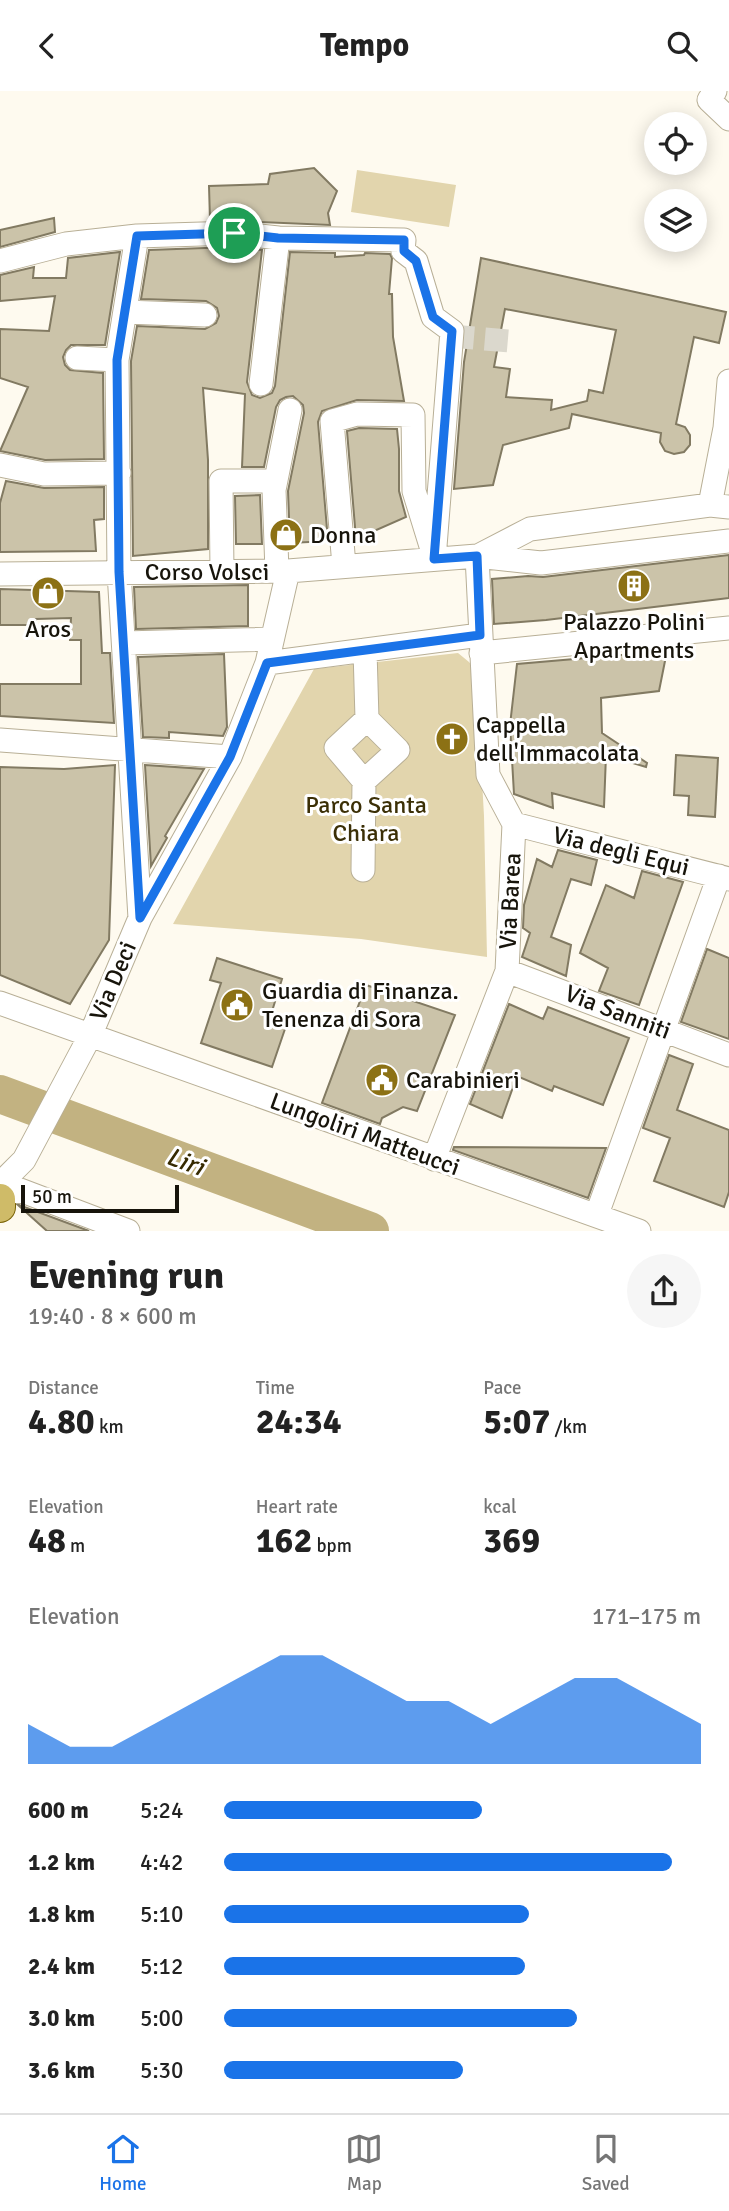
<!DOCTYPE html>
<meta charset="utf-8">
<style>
:root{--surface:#fff;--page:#f6f6f6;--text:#222;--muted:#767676;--line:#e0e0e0;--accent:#1a73e8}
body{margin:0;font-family:Signika,sans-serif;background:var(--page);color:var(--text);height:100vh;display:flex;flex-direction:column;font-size:26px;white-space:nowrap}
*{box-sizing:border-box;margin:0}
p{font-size:23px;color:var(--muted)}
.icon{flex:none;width:38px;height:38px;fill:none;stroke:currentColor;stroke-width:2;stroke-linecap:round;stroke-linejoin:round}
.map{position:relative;height:1140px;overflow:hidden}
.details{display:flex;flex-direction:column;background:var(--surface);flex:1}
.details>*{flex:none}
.fabs{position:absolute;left:644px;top:21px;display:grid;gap:14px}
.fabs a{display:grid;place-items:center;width:63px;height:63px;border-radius:50%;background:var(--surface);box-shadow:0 4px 18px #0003;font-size:35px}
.scale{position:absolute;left:21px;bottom:18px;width:158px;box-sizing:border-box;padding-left:7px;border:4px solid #17140b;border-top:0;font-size:19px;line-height:24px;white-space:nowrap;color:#17140b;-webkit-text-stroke:5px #fff;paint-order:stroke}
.pin{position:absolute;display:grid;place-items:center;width:60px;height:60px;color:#fff;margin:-30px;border:4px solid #fff;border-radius:50%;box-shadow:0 2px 7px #0007}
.round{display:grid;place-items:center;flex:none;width:74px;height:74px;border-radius:37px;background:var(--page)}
.summary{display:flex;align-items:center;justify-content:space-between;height:119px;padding:0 28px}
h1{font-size:38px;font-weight:800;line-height:52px}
.figures{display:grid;grid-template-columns:repeat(3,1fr);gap:10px;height:119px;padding:7px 28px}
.figures div{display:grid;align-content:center}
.figures b{font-size:35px;font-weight:800}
.figures small{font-size:19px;font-weight:400}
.figures p{font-size:19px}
.chart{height:196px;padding:14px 28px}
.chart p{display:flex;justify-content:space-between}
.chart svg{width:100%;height:126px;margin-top:7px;fill:var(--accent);opacity:.7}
ul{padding:0 28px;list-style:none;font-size:23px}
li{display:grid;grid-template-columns:112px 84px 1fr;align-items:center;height:52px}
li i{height:18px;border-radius:9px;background:var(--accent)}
header{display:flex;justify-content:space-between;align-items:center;height:91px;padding:0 28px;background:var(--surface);font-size:32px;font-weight:800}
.tab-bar{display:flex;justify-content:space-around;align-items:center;height:98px;border-top:2px solid var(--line);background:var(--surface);font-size:19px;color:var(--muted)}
.tab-bar a{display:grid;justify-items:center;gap:4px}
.tab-bar .active{color:var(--accent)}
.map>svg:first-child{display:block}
.green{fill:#e2d5ad}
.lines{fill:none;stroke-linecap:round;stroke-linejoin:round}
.river{stroke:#c2b281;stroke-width:38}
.building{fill:#cbc3a9;stroke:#827a62;stroke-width:2;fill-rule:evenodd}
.minor-tunnel{stroke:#dbd8cd;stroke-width:23;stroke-dasharray:23 11;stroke-linecap:butt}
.minor-casing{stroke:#b8af96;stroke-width:25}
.major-casing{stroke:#7a6306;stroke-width:32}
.minor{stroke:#fff;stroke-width:23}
.major{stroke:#cfbb68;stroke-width:30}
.route-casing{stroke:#fff;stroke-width:14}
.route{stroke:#1a73e8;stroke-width:9}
.labels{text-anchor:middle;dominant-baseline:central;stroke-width:6;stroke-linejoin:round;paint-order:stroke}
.poi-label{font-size:24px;fill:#17140b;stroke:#fff;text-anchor:start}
.street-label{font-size:24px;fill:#17140b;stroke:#fff}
.park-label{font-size:24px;fill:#3b2f06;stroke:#fff}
.water-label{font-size:26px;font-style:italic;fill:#362a01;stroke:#fff}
</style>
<header><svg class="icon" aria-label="back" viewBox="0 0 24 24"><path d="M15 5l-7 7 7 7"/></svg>Tempo<svg class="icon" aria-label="search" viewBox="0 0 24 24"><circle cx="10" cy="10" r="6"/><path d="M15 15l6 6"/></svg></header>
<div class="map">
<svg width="729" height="1140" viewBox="0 0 729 1140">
<rect width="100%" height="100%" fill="#fefaef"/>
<path class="green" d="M 357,79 L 456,94 L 449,136 L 351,121 Z
M 458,562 L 469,571 L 476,581 L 484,725 L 487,866 L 361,848 L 173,833 L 314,578 Z"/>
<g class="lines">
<path class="river" d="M 0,1003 L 370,1140"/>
</g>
<path class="building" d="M 314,77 L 337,100 L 328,122 L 330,134 L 210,129 L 209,95 L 268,93 L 270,83 Z
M 54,127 L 55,141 L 0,156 L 0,139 Z
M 233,156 L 262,159 L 247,291 L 252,304 L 260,307 L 272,302 L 275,295 L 290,161 L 335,162 L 335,166 L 364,164 L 365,162 L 390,163 L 392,167 L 389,203 L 392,203 L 393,246 L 404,310 L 357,309 L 322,320 L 318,331 L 328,450 L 290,452 L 288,400 L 304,322 L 303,314 L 293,305 L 286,306 L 280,309 L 276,316 L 264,376 L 242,376 L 245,303 L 203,297 L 208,369 L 208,458 L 133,465 L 131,270 L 137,235 L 205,238 L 216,232 L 219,225 L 217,217 L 206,210 L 141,208 L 149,159 Z
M 120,161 L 105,254 L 71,254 L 66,259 L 63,266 L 65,274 L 70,279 L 103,282 L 104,368 L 45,369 L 0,360 L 28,296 L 0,287 L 0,238 L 49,240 L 55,205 L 0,210 L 0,184 L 34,176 L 33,187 L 66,187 L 68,167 Z
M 481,167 L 726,221 L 719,252 L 694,246 L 676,333 L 685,336 L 690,344 L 690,354 L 684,361 L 674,363 L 665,360 L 660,351 L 661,342 L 572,323 L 569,337 L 503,354 L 493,394 L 454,398 L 464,271 ZM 505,218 L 616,239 L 603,302 L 589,299 L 587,310 L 551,319 L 552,309 L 506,306 L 510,278 L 494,276 Z
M 359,337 L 397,338 L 399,358 L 399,400 L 406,426 L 356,448 L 347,340 Z
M 6,390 L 44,397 L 104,396 L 104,428 L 94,429 L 96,460 L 0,461 L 0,412 Z
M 260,404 L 262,453 L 236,453 L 235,405 Z
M 729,464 L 729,507 L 546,529 L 494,533 L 492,488 L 528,485 L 543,486 Z
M 248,494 L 248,535 L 136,538 L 134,496 Z
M 0,498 L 99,501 L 102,562 L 110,562 L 114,632 L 0,625 L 0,593 L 81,593 L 81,549 L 70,549 L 71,527 L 36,528 L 36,534 L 0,534 Z
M 667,560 L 659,600 L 601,607 L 602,642 L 647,672 L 646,676 L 606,664 L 604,716 L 552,702 L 553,717 L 514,703 L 510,634 L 517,573 Z
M 224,563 L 227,636 L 223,645 L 169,641 L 169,647 L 143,646 L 138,566 Z
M 676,664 L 718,667 L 715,726 L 688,724 L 689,705 L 674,704 Z
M 115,674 L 109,849 L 70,913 L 0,884 L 0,676 L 64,678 Z
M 145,674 L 204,678 L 165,745 L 167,747 L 151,775 Z
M 558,759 L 597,769 L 591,794 L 571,788 L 551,846 L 571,854 L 566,885 L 522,866 L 530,842 L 523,837 L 524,814 L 537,768 L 552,776 Z
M 642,780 L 683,791 L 639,914 L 599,900 L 608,877 L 580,862 L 606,794 L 634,807 Z
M 707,858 L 729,867 L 729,948 L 681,931 Z
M 217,867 L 282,888 L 269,930 L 286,935 L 272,976 L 201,952 L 221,892 L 210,889 Z
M 366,894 L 455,924 L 417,1020 L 403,1016 L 382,1027 L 380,1033 L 322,1012 Z
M 509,913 L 543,928 L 548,916 L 629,947 L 603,1014 L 554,995 L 552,1000 L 517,985 L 502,1027 L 470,1013 Z
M 669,964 L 693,973 L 677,1019 L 729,1039 L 729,1101 L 724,1116 L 654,1090 L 670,1047 L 643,1037 Z
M 454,1056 L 606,1057 L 588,1107 L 453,1059 Z
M 18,1114 L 19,1114 L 89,1140 L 47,1140 Z"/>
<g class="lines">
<path class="minor-tunnel" d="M 451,245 L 509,250"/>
<defs>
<path id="minor" d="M 715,0 L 709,9 L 729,28
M 137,145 L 117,269 L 119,481 L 140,827
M 0,170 L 66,153 L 137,145 L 234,142 L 278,147 L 404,149 L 403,160 L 416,170 L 433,226 L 452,240 L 434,468
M 125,221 L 205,224
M 77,267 L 117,269
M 261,293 L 278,147
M 0,374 L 44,383 L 119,382
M 710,414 L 725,337 L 729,290
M 478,465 L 530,438 L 710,414 L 729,416
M 344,475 L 332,330 L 357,323 L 413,324 L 414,400 L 431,455
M 222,480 L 221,390 L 275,390
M 277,480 L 274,399 L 290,319
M 0,483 L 288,480 L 477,465 L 541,472 L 729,450
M 124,552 L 272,548
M 481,562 L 729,537
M 267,572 L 480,544
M 0,649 L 230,666
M 364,690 L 398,659 L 367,628 L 365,559
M 514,733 L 729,788
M 363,779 L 364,690 L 336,657 L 367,628
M 507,880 L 729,964
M 0,912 L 639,1140
M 434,1068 L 507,880 L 514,733 L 488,684 L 477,465
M 0,1093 L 24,1069 L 90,945 L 140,827 L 230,666 L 267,572 L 288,480
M 0,1104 L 20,1099 L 128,1140
M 597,1123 L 719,785"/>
<path id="major" d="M 0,1108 L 0,1116"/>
</defs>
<use href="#minor" class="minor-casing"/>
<use href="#major" class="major-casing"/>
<use href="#minor" class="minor"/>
<use href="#major" class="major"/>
</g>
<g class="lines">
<defs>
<path id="route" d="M 234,142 L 278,147 L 404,149 L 404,160 L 416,170 L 433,226 L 452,240 L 434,468 L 477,465 L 480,544 L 267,572 L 230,666 L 140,827 L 119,481 L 117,269 L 137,145 Z"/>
</defs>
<use href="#route" class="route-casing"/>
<use href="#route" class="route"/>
</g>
<defs>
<symbol id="shop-disc" viewBox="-11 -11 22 22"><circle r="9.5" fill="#8c7115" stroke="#fff"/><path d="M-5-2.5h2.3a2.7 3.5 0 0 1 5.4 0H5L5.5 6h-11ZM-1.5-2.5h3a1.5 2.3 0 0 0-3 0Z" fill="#fff"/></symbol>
<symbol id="building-disc" viewBox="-11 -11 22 22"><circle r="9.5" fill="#8c7115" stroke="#fff"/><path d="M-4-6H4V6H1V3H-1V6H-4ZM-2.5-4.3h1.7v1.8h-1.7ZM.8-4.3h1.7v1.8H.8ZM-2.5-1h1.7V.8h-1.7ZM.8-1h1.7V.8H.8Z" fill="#fff"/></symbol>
<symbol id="church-disc" viewBox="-11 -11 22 22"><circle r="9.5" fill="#8c7115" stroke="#fff"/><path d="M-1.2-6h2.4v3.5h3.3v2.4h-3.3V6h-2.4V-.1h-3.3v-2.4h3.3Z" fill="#fff"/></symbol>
<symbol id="civic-disc" viewBox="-11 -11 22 22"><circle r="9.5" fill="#8c7115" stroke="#fff"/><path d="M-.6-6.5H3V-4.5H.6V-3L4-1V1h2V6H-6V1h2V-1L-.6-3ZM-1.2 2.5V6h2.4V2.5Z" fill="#fff"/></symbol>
</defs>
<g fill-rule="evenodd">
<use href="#shop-disc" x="267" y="425" width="38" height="38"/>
<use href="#building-disc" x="615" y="476" width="38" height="38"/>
<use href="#shop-disc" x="29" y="483" width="38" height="38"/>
<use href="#church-disc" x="433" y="629" width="38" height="38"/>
<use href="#civic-disc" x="218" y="895" width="38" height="38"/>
<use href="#civic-disc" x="363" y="970" width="38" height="38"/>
</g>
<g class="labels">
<g class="poi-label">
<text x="310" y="444">Donna</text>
<text x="634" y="531" text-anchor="middle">Palazzo Polini<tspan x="634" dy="28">Apartments</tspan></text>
<text x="48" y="538" text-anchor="middle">Aros</text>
<text x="476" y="634">Cappella<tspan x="476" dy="28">dell'Immacolata</tspan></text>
<text x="262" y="900">Guardia di Finanza.<tspan x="262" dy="28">Tenenza di Sora</tspan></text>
<text x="406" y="989">Carabinieri</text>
</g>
<g class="street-label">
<text x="207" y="481">Corso Volsci</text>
<text transform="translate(621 760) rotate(14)">Via degli Equi</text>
<text transform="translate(510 810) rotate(-87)">Via Barea</text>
<text transform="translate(113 890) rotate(-67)">Via Deci</text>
<text transform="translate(618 921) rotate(21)">Via Sanniti</text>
<text transform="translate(365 1043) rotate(20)">Lungoliri Matteucci</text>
</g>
<g class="park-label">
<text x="366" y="714">Parco Santa<tspan x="366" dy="28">Chiara</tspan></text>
</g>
<g class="water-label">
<text transform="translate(185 1071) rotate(20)">Liri</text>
</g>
</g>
</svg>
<div class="fabs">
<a><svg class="icon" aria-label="locate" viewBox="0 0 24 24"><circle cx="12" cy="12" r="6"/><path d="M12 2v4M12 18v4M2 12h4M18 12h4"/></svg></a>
<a><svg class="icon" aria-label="layers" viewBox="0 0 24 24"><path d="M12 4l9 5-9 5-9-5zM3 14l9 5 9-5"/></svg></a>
</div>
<div class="scale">50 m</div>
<div class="pin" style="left:234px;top:142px;background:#1e9e55"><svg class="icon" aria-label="arrive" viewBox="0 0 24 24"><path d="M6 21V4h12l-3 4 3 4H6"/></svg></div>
</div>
<section class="details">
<div class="summary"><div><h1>Evening run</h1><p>19:40 · 8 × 600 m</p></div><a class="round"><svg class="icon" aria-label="share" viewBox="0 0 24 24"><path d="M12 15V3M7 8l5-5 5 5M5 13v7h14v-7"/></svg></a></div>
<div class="figures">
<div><p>Distance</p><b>4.80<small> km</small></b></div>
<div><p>Time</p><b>24:34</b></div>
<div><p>Pace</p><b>5:07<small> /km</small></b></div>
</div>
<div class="figures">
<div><p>Elevation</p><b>48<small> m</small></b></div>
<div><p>Heart rate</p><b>162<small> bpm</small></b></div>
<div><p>kcal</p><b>369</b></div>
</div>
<div class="chart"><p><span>Elevation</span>171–175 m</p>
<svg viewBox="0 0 160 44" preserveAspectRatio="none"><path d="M0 44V30L10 38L20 38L30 30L40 22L50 14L60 6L70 6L80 14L90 22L100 22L110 30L120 22L130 14L140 14L150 22L160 30V44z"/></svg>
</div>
<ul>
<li><b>600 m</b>5:24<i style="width:54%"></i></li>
<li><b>1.2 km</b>4:42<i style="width:94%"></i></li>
<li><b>1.8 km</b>5:10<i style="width:64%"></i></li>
<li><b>2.4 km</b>5:12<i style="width:63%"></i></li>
<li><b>3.0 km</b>5:00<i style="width:74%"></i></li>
<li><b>3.6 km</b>5:30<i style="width:50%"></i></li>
</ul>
</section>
<nav class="tab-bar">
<a class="active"><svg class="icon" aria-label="home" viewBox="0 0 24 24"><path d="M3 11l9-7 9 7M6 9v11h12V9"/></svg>Home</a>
<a><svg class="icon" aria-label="map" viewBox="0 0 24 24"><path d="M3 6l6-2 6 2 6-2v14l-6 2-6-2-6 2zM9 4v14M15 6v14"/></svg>Map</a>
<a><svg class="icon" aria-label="saved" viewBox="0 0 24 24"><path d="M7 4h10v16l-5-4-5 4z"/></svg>Saved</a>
</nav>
